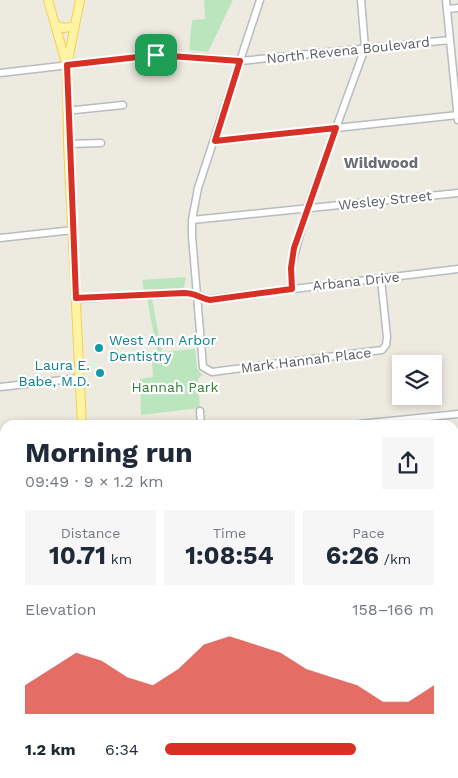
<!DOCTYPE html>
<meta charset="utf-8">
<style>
:root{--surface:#fff;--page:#f6f6f7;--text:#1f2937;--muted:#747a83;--accent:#d93025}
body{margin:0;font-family:"Work Sans",sans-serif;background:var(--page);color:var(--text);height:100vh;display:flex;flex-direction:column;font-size:19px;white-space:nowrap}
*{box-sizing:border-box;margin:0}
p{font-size:16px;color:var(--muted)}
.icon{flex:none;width:28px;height:28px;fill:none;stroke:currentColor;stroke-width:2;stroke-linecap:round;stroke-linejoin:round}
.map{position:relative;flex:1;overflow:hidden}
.side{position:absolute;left:0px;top:420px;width:459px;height:359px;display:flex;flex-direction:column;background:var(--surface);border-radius:15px 15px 0 0;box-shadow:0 2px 8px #0003}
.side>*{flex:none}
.buttons{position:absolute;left:392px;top:355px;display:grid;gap:10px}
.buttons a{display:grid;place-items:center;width:50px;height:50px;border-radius:0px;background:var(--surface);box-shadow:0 2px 8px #0003;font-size:25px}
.pin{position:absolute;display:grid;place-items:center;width:42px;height:42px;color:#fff;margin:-21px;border-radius:10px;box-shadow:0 2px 8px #0006}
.round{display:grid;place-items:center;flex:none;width:52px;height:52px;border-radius:0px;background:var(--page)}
.headline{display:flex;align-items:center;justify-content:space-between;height:85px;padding:0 25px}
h1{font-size:28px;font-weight:700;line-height:38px}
.stats{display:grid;grid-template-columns:repeat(3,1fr);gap:8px;height:85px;padding:5px 25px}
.stats div{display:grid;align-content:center;border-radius:0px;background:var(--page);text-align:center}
.stats b{font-size:25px;font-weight:700}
.stats small{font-size:14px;font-weight:400}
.stats p{font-size:14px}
.chart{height:140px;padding:10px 25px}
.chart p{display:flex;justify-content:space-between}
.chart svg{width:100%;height:90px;margin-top:5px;fill:var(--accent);opacity:.7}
ul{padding:0 25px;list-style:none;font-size:16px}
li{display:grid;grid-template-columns:80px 60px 1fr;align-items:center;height:38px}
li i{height:12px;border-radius:6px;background:var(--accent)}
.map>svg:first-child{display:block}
.green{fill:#bbe6bd}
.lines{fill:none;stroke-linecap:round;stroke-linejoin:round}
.minor-casing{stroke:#b8bbc0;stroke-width:9}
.major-casing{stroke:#f8cf4f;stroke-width:10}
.minor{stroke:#fff;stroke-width:6}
.major{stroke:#fff4a3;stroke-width:8}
.route-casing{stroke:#fff;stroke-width:10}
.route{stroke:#d93025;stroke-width:6}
.culture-dot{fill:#0f9aa8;stroke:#fff;stroke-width:2}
.labels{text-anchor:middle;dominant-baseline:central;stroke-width:4.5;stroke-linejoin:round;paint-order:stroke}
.street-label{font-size:14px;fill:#595d62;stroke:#fff}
.culture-label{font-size:14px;fill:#0d838f;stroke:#fff;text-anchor:start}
.park-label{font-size:14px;fill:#2f8337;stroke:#fff}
.neighbourhood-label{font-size:15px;font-weight:bold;fill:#6a6f74;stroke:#fff}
</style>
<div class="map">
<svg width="458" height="778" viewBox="0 0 458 778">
<rect width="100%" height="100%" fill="#edebe0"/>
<path class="green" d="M 204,0 L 233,0 L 208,52 L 189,50 L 192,20 L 205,19 Z
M 186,277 L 184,287 L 178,290 L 144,291 L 142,280 Z
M 147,299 L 152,299 L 162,352 L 195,349 L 197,368 L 202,375 L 198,379 L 200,408 L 141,415 L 140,379 L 153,377 L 152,360 L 158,356 Z
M 159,774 L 380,774 L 378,778 L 160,778 Z"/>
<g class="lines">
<defs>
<path id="minor" d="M 260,0 L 198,188 L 192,220 L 192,236 L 203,367 L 212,372 L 382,350 L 386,345 L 387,337 L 381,279
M 446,0 L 458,120
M 447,9 L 458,8
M 0,73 L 148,56 L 196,57 L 240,61 L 450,40
M 68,109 L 75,110 L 123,105
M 215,141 L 458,115
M 68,144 L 101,143
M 192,220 L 458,193
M 0,238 L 73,230
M 293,289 L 291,268 L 307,208 L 365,48 L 361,0
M 76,299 L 183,293 C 197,293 199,298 210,299 L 458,269
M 0,387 L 80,378
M 200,411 L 201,425
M 292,425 L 296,425
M 350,425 L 458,414
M 0,474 L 5,473
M 454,496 L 458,496
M 0,555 L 5,665
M 454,626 L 458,627
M 0,687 L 5,686
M 454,708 L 458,710
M 0,758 L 5,758
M 10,774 L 10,778"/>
<path id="major" d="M 48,0 L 66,63
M 80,0 L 67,65 L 68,144 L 82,425
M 55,25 L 64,28 L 75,26
M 454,618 L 458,608
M 99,774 L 99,778
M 387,778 L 389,774"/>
</defs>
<use href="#minor" class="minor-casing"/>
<use href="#major" class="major-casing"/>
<use href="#minor" class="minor"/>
<use href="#major" class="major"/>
</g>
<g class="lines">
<defs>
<path id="route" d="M 156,55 L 240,61 L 215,141 L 336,128 L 294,248 L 291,268 L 292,289 L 210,300 C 199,298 196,293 184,293 L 76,298 L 67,65 Z"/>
</defs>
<use href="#route" class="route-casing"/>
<use href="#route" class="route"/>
</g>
<g class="culture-dot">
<circle cx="99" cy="348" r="5"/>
<circle cx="100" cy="373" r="5"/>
</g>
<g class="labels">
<g class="street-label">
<text transform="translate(348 50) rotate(-6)">North Revena Boulevard</text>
<text transform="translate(385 200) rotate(-6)">Wesley Street</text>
<text transform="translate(356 281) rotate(-6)">Arbana Drive</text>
<text transform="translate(306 360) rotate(-7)">Mark Hannah Place</text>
</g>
<g class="culture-label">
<text x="109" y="340">West Ann Arbor<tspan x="109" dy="16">Dentistry</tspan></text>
<text x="90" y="365" text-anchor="end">Laura E.<tspan x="90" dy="16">Babe, M.D.</tspan></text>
</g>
<g class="park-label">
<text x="175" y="387">Hannah Park</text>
</g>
<g class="neighbourhood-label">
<text x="381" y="163">Wildwood</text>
</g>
</g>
</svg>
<div class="buttons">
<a><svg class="icon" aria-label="layers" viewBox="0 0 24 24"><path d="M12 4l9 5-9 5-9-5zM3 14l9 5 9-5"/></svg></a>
</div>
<div class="pin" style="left:156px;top:55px;background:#1e9e55"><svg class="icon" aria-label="arrive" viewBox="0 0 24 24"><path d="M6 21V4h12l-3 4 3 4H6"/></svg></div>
<section class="side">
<div class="headline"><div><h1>Morning run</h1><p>09:49 · 9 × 1.2 km</p></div><a class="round"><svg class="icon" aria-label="share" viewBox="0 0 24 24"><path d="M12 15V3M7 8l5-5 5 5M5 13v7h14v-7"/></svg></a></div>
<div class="stats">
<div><p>Distance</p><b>10.71<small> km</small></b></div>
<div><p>Time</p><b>1:08:54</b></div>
<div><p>Pace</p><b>6:26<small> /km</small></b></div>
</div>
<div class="chart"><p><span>Elevation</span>158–166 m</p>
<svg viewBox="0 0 160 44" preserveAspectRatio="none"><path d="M0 44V30L10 22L20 14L30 18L40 26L50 30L60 22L70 10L80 6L90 10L100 14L110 22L120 26L130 30L140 38L150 38L160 30V44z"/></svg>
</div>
<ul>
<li><b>1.2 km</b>6:34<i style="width:71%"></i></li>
</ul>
</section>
</div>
